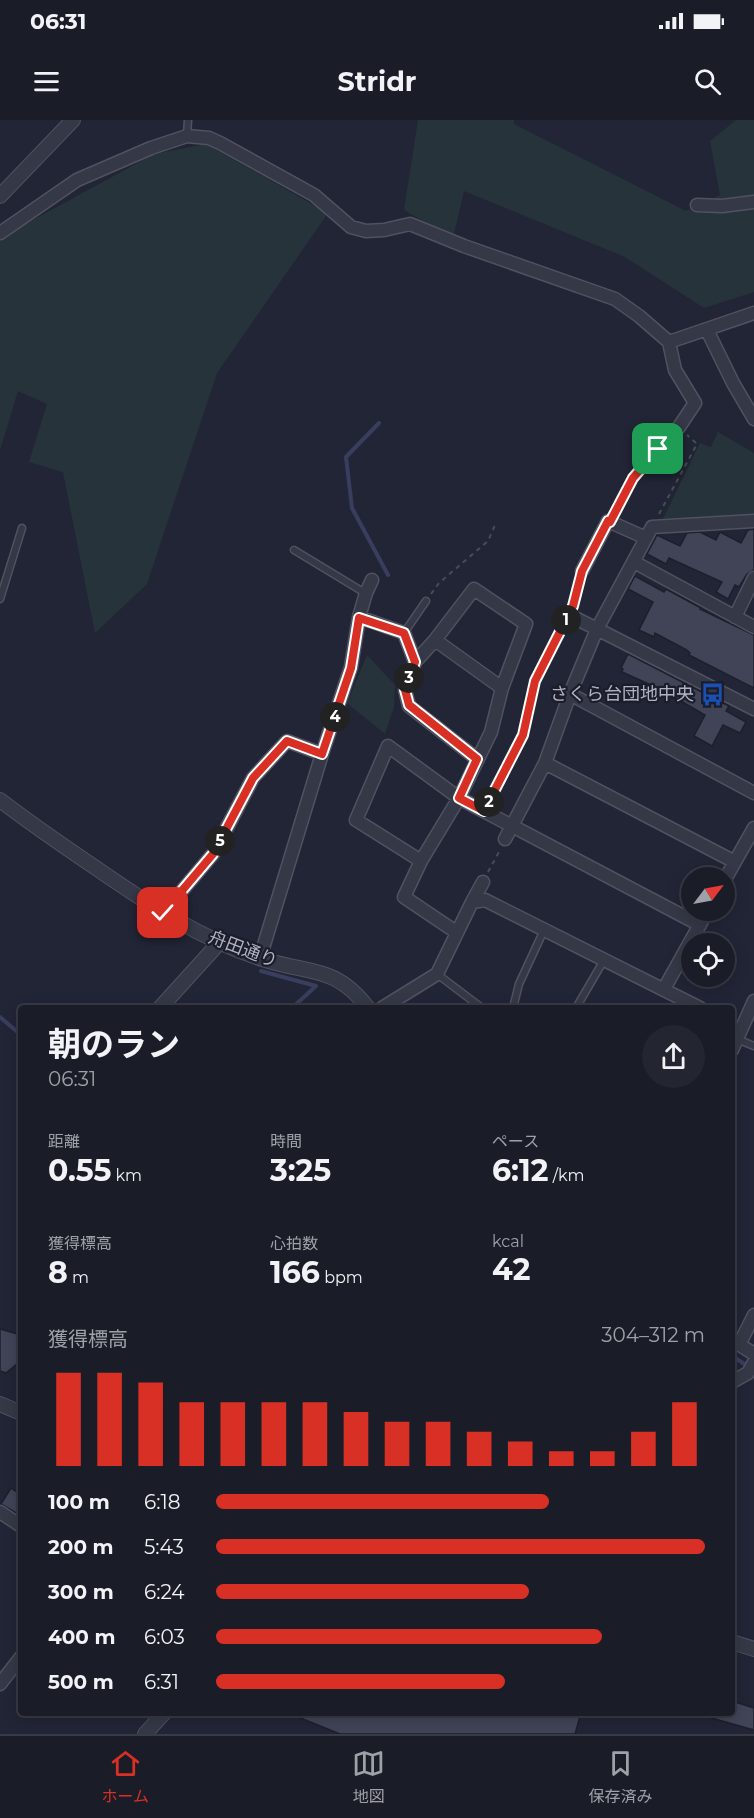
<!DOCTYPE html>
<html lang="ja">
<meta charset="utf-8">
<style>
:root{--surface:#1a1c28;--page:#232530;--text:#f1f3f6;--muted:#9fa1a8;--line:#383a45;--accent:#d93025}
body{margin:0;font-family:Montserrat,"Noto Sans JP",sans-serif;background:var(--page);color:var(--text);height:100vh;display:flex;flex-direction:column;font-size:22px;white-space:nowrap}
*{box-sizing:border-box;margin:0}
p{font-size:20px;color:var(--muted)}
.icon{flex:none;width:33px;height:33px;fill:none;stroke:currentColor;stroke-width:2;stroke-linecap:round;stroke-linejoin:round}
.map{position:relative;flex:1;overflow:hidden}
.drawer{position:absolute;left:18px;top:885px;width:717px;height:711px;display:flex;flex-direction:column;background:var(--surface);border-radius:6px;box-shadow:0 3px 15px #0003,0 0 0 2px var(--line)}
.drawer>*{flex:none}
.needle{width:39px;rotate:58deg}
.tools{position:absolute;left:681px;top:747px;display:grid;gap:12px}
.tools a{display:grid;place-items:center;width:54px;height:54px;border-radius:50%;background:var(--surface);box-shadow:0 3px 15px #0003,0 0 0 2px var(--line);font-size:30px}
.pin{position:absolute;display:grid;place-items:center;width:51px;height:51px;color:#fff;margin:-26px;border-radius:12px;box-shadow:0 3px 9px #0006}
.km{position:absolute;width:30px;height:30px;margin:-15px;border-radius:50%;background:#222;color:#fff;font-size:16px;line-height:30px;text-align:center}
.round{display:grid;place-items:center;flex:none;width:63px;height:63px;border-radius:32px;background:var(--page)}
.overview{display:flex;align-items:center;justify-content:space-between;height:102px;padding:0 30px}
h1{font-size:33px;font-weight:700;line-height:45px}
.stats{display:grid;grid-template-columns:repeat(3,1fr);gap:9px;height:102px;padding:6px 30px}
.stats div{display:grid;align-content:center}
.stats b{font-size:30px;font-weight:700}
.stats small{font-size:16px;font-weight:400}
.stats p{font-size:16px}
.chart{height:168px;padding:12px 30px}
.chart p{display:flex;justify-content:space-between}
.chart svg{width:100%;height:108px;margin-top:6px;stroke:var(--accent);stroke-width:6}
ul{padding:0 30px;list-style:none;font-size:20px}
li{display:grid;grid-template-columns:96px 72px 1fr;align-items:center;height:45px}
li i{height:15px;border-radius:8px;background:var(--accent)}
.status{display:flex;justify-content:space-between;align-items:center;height:42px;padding:0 30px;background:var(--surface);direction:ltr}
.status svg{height:16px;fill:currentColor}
header{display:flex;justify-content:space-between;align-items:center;height:78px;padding:0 30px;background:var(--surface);font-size:27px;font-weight:700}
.dock{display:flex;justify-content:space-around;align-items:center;height:84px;border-top:2px solid var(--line);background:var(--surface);font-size:16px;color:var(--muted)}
.dock a{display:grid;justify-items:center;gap:3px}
.dock .selected{color:var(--accent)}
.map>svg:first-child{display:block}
.green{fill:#27333a}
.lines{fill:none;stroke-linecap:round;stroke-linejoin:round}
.stream{stroke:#393e5e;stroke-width:4}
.building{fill:#414457;stroke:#1d1f2d;stroke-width:1.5}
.service-casing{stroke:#505261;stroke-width:9}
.minor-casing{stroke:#505261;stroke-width:15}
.tertiary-casing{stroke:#505261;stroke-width:16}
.path{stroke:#444e56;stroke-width:2;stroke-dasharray:4.5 4.5;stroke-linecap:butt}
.service{stroke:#353846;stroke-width:6}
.minor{stroke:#353846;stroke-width:12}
.tertiary{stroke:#353846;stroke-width:14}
.route-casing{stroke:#fff;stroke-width:12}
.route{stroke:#d93025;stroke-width:8}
.labels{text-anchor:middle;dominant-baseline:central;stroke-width:4.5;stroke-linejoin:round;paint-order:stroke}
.poi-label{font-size:18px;fill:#b0b2c3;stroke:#1b1d2b;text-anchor:end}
.street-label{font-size:18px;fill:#b0b2c3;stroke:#1b1d2b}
</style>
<div class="status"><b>06:31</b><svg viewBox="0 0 49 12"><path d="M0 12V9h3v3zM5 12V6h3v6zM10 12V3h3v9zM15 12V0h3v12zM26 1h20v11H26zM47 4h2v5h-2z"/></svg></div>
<header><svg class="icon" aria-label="menu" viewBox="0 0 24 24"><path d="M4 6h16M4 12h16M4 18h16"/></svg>Stridr<svg class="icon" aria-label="search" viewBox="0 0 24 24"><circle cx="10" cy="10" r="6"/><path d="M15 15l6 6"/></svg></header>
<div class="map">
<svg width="754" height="1614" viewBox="0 0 754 1614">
<rect width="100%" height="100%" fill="#222536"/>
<path class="green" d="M 418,0 L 514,0 L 514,4 L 686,91 L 720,75 L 710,21 L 736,0 L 754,0 L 754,172 L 704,188 L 625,137 L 464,71 L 453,118 L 404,90 Z
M 206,24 L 328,93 L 217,253 L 147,464 L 95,513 L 63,352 L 29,342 L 47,284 L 18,271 L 0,330 L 0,118 L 154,34 Z
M 718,312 L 754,333 L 754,395 L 661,403 L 700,323 L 711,327 Z
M 367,535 L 395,565 L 394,587 L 385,614 L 347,583 Z"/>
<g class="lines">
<path class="stream" d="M 379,303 L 346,337 L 352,388 L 388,455
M 261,851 L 316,866 L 292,888
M 0,897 L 21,915
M 732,1236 L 749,1247"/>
</g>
<path class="building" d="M 754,409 L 754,450 L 747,454 L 739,467 L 735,465 L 728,479 L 716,472 L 722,462 L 669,438 L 666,444 L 647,434 L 657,415 L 680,426 L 687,413 L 700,412 L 716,420 L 720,412 L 741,423 L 748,410 Z
M 635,456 L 664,472 L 666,469 L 701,488 L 700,489 L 754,515 L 754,568 L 689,535 L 690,533 L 687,530 L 655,513 L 654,517 L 639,510 L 653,482 L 628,469 Z
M 628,534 L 729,586 L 726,591 L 746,602 L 740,613 L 723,605 L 712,626 L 694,616 L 705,595 L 662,570 L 622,552 L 623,549 L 621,548 Z
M 0,1209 L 21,1215 L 21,1232 L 18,1243 L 6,1253 L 0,1251 Z
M 11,1368 L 21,1375 L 21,1396 L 1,1384 Z
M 732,1581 L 754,1588 L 754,1610 L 701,1595 L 702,1593 L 732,1593 Z
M 288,1593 L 581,1593 L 575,1614 L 340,1614 Z"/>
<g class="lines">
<defs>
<path id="service" d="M 187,16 L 188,0
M 294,430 L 365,473
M 0,479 L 22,408
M 404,513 L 426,481
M 437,854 L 482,888
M 513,888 L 519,864 L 544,810
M 576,888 L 604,840
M 737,919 L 754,926"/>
<path id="minor" d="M 697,85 L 722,86 L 754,82
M 0,113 L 77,60 L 151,28 L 187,16 L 209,18 L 220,23 L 314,75 L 351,107 L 366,111 L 384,110 L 410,104 L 464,126 L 615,179 L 639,196 L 669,222 L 754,193
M 707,210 L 733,263 L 754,299
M 658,329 L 679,307 L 695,283 L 675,250 L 669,222
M 634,442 L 754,507
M 582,451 L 608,401 L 646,418
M 359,497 L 366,473 L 372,460
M 735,497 L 754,458
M 575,498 L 597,509 L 652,407 L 754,401
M 435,520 L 502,568
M 570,574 L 754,673
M 322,634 L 351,547 L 359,497 L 404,513 L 415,542
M 545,643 L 735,742
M 505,719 L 545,643 L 570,574 L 597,509 L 754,589
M 421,741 L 356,700 L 388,626 L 459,678 L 491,612 L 502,568 L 526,504 L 474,469 L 435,520 L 415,542 L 405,570 L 409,586 L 477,639
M 724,761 L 754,708
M 472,782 L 483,762
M 163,793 L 213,734 L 253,658 L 287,621 L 322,634 L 260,838
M 456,812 L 404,777 L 421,741 L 459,678 L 700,805
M 664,869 L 708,790
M 382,888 L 437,854 L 472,782 L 485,780 L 700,888
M 732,930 L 754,881
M 732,1220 L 754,1234
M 739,1225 L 754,1195
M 732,1262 L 748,1253 L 754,1242
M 0,1392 L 21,1406
M 0,1564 L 21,1537"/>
<path id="tertiary" d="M 0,76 L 73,0
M 0,680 C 30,703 62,725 93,746 C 148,784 204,822 269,841 C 313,854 337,847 368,888
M 160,888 L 219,823
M 0,1284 L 21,1293
M 732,1522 L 754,1529
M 145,1614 L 164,1593"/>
</defs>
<use href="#service" class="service-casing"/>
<use href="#minor" class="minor-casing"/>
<use href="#tertiary" class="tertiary-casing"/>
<path class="path" d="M 616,391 L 633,358 L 650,339
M 659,394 L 697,324 L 687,315
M 431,474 L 439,463 L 488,421 L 495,405
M 573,486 L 579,462
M 490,680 L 523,615 L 535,561 L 564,504
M 488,752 L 500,730"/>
<use href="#service" class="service"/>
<use href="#minor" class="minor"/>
<use href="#tertiary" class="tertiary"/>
</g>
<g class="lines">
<defs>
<path id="route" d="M 163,793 L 213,734 L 253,658 L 287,621 L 322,634 L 351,548 L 359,498 L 404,513 L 415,542 L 405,570 L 409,585 L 477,639 L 459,678 L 484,691 L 523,615 L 535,561 L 573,486 L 582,451 L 608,401 L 610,402 L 633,358 L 658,329"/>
</defs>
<use href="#route" class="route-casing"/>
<use href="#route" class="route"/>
</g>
<defs>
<symbol id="bus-bare" viewBox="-9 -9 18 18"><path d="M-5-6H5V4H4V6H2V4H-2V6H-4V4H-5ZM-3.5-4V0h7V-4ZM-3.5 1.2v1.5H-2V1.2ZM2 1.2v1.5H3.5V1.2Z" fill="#1a4fb4" stroke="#1b1d2b" stroke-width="2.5" paint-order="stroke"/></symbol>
</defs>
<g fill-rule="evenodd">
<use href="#bus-bare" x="696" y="558" width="33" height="33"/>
</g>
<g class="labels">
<g class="poi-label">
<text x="694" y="574">さくら台団地中央</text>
</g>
<g class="street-label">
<text transform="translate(243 829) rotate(21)">舟田通り</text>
</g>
</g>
</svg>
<div class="tools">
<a><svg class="needle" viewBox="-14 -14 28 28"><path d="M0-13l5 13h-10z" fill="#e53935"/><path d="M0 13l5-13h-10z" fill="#9fa1a8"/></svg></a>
<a><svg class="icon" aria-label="locate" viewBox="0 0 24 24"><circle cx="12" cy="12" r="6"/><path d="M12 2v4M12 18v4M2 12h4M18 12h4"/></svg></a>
</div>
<div class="pin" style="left:658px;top:329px;background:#1e9e55"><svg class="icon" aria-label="arrive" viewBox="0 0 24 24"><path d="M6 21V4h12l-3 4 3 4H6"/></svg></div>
<div class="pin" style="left:163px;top:793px;background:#d93025"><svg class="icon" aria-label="check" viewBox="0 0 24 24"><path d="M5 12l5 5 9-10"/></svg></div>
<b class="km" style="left:566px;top:500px">1</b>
<b class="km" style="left:489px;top:682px">2</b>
<b class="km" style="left:409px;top:558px">3</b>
<b class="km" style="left:335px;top:597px">4</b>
<b class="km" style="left:220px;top:721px">5</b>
<section class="drawer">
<div class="overview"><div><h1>朝のラン</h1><p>06:31</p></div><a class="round"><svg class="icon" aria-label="share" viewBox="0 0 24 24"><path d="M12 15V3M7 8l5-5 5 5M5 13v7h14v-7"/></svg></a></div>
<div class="stats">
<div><p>距離</p><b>0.55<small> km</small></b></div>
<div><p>時間</p><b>3:25</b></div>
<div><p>ペース</p><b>6:12<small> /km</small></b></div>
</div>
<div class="stats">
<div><p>獲得標高</p><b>8<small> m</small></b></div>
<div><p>心拍数</p><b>166<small> bpm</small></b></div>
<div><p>kcal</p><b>42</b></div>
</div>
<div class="chart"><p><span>獲得標高</span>304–312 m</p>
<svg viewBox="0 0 160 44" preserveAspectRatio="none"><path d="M5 44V6M15 44V6M25 44V10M35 44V18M45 44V18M55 44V18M65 44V18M75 44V22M85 44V26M95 44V26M105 44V30M115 44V34M125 44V38M135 44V38M145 44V30M155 44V18"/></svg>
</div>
<ul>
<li><b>100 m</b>6:18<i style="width:68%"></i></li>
<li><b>200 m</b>5:43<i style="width:100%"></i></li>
<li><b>300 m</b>6:24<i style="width:64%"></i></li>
<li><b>400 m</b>6:03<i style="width:79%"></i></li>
<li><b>500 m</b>6:31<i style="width:59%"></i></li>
</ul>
</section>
</div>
<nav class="dock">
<a class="selected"><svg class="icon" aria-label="home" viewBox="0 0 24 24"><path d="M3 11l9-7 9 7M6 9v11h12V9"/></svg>ホーム</a>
<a><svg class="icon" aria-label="map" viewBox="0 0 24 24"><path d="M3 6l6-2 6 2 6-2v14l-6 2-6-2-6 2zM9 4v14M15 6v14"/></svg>地図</a>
<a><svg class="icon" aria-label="saved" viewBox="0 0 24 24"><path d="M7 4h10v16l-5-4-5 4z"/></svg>保存済み</a>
</nav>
